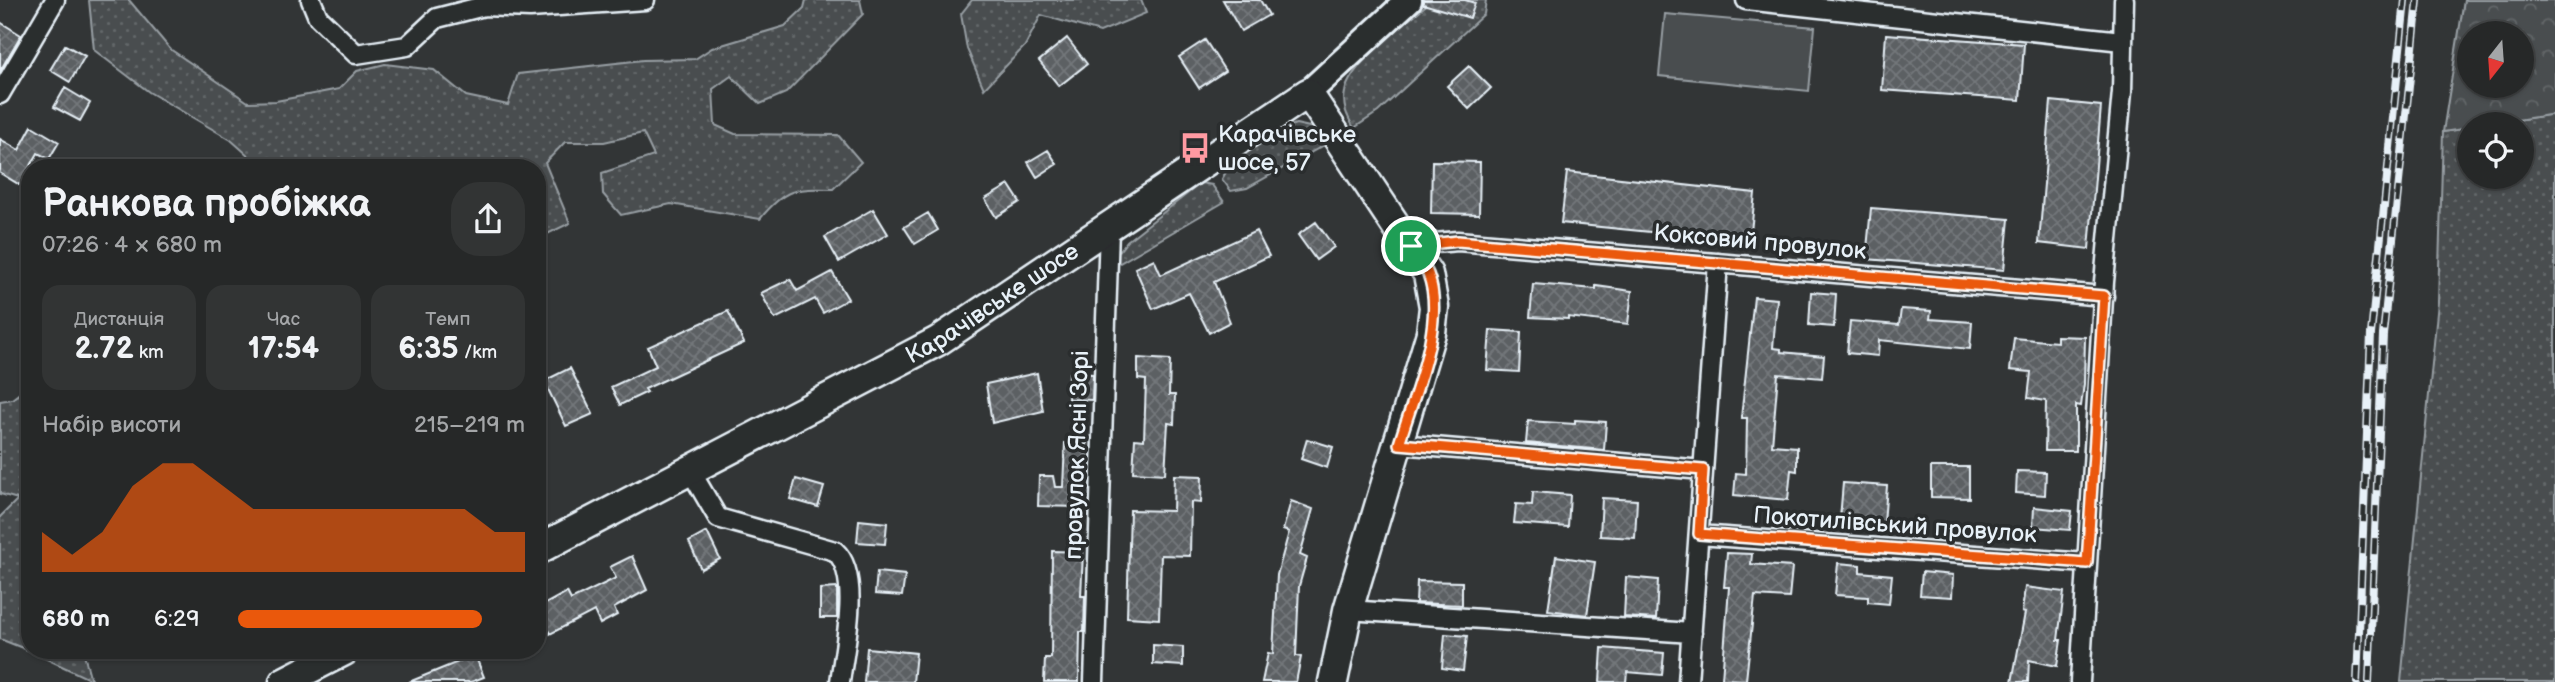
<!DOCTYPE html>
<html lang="uk">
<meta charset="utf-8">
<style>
:root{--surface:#262828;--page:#323434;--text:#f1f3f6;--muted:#a4a6a8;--line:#424445;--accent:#ea580c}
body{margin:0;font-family:"Balsamiq Sans",sans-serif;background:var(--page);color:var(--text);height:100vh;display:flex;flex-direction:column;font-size:26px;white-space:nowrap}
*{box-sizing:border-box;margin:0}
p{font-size:23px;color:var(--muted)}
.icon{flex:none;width:38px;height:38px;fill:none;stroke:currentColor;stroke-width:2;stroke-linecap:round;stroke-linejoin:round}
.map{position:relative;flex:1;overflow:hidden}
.panel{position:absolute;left:21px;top:159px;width:525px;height:500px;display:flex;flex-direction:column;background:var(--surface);border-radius:28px;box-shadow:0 2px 5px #0004,0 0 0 2px var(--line)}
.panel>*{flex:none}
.needle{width:46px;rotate:197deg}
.fabs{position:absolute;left:2457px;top:21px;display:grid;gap:14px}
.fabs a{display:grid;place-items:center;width:77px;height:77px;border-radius:50%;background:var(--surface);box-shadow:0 2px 5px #0004,0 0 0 2px var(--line);font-size:35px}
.pin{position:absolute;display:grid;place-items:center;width:60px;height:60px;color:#fff;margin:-30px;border:4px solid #fff;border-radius:50%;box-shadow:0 2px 7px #0007}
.round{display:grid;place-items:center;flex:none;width:74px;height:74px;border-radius:28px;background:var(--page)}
.summary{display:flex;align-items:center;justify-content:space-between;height:119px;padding:0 21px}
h1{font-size:38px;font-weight:600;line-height:52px}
.figures{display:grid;grid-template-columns:repeat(3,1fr);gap:10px;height:119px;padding:7px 21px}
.figures div{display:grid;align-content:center;border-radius:18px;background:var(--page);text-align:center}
.figures b{font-size:30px;font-weight:600}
.figures small{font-size:19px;font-weight:400}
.figures p{font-size:19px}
.chart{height:196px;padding:14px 21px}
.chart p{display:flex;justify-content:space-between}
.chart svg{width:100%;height:126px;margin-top:7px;fill:var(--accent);opacity:.7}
ul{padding:0 21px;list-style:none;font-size:23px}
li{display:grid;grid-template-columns:112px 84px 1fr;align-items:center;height:52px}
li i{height:18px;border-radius:9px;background:var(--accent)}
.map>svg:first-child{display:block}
.grass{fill:url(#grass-dots);stroke:#989fa4;stroke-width:2}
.forest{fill:url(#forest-crowns);stroke:#989fa4;stroke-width:2;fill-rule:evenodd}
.pitch{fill:#494d4f;stroke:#989fa4;stroke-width:2}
.building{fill:url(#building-cross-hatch);stroke:#e8f1f8;stroke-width:2}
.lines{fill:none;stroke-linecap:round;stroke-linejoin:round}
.street-casing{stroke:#e8f1f8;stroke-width:23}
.secondary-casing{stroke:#e8f1f8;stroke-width:30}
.primary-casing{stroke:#e8f1f8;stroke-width:33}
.street{stroke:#2a2d2e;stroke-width:18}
.secondary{stroke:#2a2d2e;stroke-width:24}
.primary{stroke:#2a2d2e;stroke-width:28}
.rail-casing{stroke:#e8f1f8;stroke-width:8}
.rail{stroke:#2a2d2e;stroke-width:5;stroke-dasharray:16;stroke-linecap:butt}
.route-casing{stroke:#fff;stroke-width:14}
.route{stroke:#ea580c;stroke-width:9}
.labels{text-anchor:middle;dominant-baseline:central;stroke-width:7;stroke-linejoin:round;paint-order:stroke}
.poi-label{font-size:24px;fill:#e8f1f8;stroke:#2a2d2e;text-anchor:start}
.street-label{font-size:24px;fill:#e8f1f8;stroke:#2a2d2e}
</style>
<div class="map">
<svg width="2555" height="682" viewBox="0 0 2555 682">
<defs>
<pattern id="grass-dots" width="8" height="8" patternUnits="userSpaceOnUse" patternTransform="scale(1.75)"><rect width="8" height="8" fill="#494d4f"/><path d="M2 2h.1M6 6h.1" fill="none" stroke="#636769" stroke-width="1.8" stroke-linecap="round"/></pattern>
<pattern id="forest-crowns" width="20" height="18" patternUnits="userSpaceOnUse" patternTransform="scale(1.75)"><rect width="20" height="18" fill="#494d4f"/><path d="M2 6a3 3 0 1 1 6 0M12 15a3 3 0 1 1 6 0" fill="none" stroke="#636769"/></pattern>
<pattern id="building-cross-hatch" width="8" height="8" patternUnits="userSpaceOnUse" patternTransform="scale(1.75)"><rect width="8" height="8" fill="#5c6063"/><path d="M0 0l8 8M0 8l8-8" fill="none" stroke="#73777a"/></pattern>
</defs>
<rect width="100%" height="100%" fill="#323536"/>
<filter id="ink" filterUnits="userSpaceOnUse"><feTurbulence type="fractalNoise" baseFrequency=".0143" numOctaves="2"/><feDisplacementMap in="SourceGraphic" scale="14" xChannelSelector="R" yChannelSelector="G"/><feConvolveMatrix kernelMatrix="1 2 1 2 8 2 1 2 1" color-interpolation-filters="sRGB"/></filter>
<g filter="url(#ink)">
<path class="grass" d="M 89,0 L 129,0 L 170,49 L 248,102 L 276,101 L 339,89 L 357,71 L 385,64 L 434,70 L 466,96 L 508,105 L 518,74 L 643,60 L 695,59 L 712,48 L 785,26 L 804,8 L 806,0 L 860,0 L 863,14 L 786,93 L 760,104 L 731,76 L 713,89 L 715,125 L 735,134 L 838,135 L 861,162 L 833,189 C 795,188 785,188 760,219 L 671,204 L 621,215 L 603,194 L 602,173 L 654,156 L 643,133 L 604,142 L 565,142 L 545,163 L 570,223 L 537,239 L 537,168 L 213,168 L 249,156 L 231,140 L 149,92 L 94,50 Z
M 972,0 L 1141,0 L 1146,13 L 1100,32 L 1041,15 L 1025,46 L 984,89 L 967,49 L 961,14 Z
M 1432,0 L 1486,0 L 1484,14 L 1378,112 L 1354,128 C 1347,116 1342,106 1345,92 C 1350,63 1409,21 1432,0 Z
M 2555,114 L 2555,682 L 2401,682 L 2438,302 L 2443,132 L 2469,128 L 2469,177 L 2522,177 L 2522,124 L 2492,124 Z
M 1296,124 L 1314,128 L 1328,143 L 1247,188 L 1231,191 L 1222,179 C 1234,153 1269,132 1296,124 Z
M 1201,183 L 1212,185 L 1224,202 L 1118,264 L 1118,253 L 1127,241 Z
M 30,385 L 30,651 L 0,639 L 0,517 L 18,499 L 0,494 L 0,401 L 12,399 Z
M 30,651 L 83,651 L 91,680 Z"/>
<path class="forest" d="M 2464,0 L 2555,0 L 2555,114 L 2492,124 L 2469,124 L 2469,128 L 2443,132 ZM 2469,33 L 2522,33 L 2522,86 L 2469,86 Z"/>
<path class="pitch" d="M 1665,14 L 1815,27 L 1809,91 L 1659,76 Z"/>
<path class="building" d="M 1223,0 L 1260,0 L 1269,15 L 1241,31 Z
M 1423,0 L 1465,0 L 1475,3 L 1470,18 L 1423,4 Z
M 0,22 L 21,35 L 0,71 Z
M 1886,34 L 2024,44 L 2020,100 L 1882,90 Z
M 1067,38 L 1087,64 L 1059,86 L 1039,61 Z
M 1205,40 L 1225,71 L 1199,88 L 1179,57 Z
M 65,45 L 85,56 L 70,82 L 50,70 Z
M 1469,66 L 1491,88 L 1469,109 L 1447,86 Z
M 65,88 L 90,103 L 80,121 L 54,107 Z
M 2051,101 L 2101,106 L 2089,249 L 2039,243 Z
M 32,126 L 59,142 L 49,159 L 38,153 L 20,185 L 0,173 L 0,139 L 19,150 Z
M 1048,150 L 1057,164 L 1037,177 L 1028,162 Z
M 1432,161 L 1480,162 L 1479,214 L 1431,213 Z
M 1567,172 L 1755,193 L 1750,242 L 1561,223 Z
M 1009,185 L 1020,202 L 996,217 L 985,199 Z
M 1871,208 L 2009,219 L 2004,270 L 1866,259 Z
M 873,209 L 888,234 L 839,262 L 825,237 Z
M 928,213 L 938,230 L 915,244 L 904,227 Z
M 1316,222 L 1334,247 L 1316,260 L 1298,235 Z
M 1256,231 L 1269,256 L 1214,282 L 1230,322 L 1209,333 L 1189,293 L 1153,309 L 1135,268 L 1154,259 L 1161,275 Z
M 832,272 L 848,299 L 823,313 L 815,299 L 775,319 L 761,293 L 790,279 L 797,291 Z
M 1533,284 L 1596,289 L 1596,286 L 1632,291 L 1628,324 L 1568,317 L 1568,319 L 1530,317 Z
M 1811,292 L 1836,294 L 1834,327 L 1809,325 Z
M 1754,297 L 1777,299 L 1773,348 L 1781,349 L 1781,352 L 1824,356 L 1822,378 L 1778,374 L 1772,445 L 1797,447 L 1797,471 L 1791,470 L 1788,500 L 1734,495 L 1736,473 L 1746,474 L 1747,418 L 1741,418 Z
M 1901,309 L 1931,311 L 1930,319 L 1972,322 L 1970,349 L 1879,340 L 1878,356 L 1847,353 L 1850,321 L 1899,325 Z
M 728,311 L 744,343 L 645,389 L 647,392 L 620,405 L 611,387 L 656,366 L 648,347 Z
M 1490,330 L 1521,332 L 1519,372 L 1487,370 Z
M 2057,336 L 2085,337 L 2084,384 L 2081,406 L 2076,405 L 2076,451 L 2045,451 L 2046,401 L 2028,398 L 2031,372 L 2010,370 L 2014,338 L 2057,342 Z
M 1138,358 L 1170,360 L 1169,395 L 1175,395 L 1174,424 L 1168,423 L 1165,474 L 1133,472 L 1135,439 L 1144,440 L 1146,380 L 1138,379 Z
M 570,368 L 593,414 L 566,426 L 544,381 Z
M 1037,373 L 1043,411 L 992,423 L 986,384 Z
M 1069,373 L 1093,374 L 1092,400 L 1068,399 Z
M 1575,420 L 1606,422 L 1604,450 L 1526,443 L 1528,421 L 1575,424 Z
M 1307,439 L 1333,447 L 1327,468 L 1301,459 Z
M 1065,443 L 1087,444 L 1086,475 L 1078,475 L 1078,507 L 1038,506 L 1039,476 L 1053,476 L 1055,487 L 1063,487 Z
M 1931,467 L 1969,467 L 1969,498 L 1931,497 Z
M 2017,471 L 2046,472 L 2045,495 L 2016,493 Z
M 1174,475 L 1202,476 L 1201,503 L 1191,502 L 1190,556 L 1161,555 L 1159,619 L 1127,617 L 1130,510 L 1173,511 Z
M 796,479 L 824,487 L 818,507 L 790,499 Z
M 1843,483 L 1887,486 L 1884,523 L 1840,519 Z
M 1533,492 L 1570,495 L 1568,527 L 1514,523 L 1516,504 L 1532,505 Z
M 1602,498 L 1637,500 L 1635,538 L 1600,536 Z
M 1291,501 L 1313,509 L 1300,555 L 1307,558 L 1299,586 L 1296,656 L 1301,657 L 1296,682 L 1262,682 L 1268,653 L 1273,654 L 1277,575 L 1289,532 L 1283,530 Z
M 2034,507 L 2072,511 L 2070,530 L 2033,527 Z
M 859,520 L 887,523 L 885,544 L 857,542 Z
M 707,532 L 720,559 L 701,569 L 689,542 Z
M 1052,551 L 1083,552 L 1081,596 L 1085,596 L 1084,632 L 1080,632 L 1079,682 L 1044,682 L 1045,658 L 1051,658 Z
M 1727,553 L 1752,554 L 1751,564 L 1792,567 L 1789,598 L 1755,596 L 1746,680 L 1722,679 L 1729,587 L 1724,587 Z
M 632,556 L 647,590 L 614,608 L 617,615 L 600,624 L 594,611 L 550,634 L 538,608 L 567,592 L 571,600 L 616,578 L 610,567 Z
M 1556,556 L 1595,562 L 1587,615 L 1548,610 Z
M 1838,563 L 1860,565 L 1860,572 L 1892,575 L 1889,604 L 1868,602 L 1868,597 L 1835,595 Z
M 877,572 L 905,575 L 902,596 L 875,594 Z
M 1922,572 L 1953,575 L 1952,597 L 1920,595 Z
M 1626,577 L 1658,580 L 1656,619 L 1624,617 Z
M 1417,581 L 1462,582 L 1462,605 L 1416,603 Z
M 2025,587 L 2064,592 L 2058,640 L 2061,640 L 2057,666 L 2029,660 L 2028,682 L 2012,682 L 2025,613 L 2022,612 Z
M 837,588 L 837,618 L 820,618 L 820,589 Z
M 1445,634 L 1467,636 L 1463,671 L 1442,668 Z
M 1153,645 L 1183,647 L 1183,666 L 1153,664 Z
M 867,648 L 916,653 L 913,682 L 864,682 Z
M 1602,648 L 1664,653 L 1662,675 L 1627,672 L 1626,682 L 1600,682 Z
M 475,655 L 484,677 L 471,682 L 409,682 Z"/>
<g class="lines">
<defs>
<path id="street" d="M 311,0 L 318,17 L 356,54 L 407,46 L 437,18 L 484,6 L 530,8 L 645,0
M 1746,0 L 2122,41
M 0,94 L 55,0
M 1411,245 L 1458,241 L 2104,296
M 1399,444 L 1703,470
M 690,470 L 718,518 L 835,551 C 862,575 844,649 840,682
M 1699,535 L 2087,563
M 1348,610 L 1692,633
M 1094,682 L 1109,229
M 1688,682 L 1718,263
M 2080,682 L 2104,282 L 2122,92 L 2124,0"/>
<path id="secondary" d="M 1308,93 L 1409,0"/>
<g id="primary">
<path id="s1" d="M 537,550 L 938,341 L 1308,93 L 1428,274 L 1434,307 L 1431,333 L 1348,610 L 1333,682"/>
<path d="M 284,682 L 344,651"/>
</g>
</defs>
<use href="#street" class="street-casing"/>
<use href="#secondary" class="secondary-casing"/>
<use href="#primary" class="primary-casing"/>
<use href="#street" class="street"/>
<use href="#secondary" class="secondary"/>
<use href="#primary" class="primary"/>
<defs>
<path id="rail" d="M 2357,682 L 2371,334 L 2405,0
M 2369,682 L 2383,335 L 2418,0"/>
</defs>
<use href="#rail" class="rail-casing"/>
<use href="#rail" class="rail"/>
</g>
</g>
<g class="lines" filter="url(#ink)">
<defs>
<path id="route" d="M 1458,241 L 2104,296 L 2087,563 L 1699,534 L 1703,470 L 1399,444 C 1413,397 1447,322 1428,274 C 1424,264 1416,255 1411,246 Z"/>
</defs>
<use href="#route" class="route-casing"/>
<use href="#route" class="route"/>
</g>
<defs>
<symbol id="bus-bare" viewBox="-9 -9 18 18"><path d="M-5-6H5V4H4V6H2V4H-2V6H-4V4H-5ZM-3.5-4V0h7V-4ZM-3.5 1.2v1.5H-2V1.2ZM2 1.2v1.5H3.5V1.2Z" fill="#ff9aa2" stroke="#2a2d2e" stroke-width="2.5" paint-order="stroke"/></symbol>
</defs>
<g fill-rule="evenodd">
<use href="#bus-bare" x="1173" y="126" width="44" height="44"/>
</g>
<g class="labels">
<g class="poi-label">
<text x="1218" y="134">Карачівське<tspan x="1218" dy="28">шосе, 57</tspan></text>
</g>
<g class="street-label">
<text transform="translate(1760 242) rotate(5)">Коксовий провулок</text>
<text stroke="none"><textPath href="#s1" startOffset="518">Карачівське шосе</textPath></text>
<text transform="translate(1077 455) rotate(-88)">провулок Ясні Зорі</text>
<text transform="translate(1895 525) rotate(4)">Покотилівський провулок</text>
</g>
</g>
</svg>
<div class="fabs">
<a><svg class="needle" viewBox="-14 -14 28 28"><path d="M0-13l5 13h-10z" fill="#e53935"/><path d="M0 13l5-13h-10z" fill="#a4a6a8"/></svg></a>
<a><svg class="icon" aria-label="locate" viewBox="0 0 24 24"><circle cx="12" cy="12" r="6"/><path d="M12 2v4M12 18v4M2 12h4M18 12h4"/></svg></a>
</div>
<div class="pin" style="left:1411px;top:246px;background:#1e9e55"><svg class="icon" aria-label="arrive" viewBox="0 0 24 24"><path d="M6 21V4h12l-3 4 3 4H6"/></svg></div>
<section class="panel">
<div class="summary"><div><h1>Ранкова пробіжка</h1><p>07:26 · 4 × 680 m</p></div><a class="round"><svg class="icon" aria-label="share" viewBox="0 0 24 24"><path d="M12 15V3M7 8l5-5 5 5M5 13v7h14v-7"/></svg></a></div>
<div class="figures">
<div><p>Дистанція</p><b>2.72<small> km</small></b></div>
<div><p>Час</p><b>17:54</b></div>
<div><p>Темп</p><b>6:35<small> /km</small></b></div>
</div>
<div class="chart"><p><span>Набір висоти</span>215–219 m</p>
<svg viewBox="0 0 160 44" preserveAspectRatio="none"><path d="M0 44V30L10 38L20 30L30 14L40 6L50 6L60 14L70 22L80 22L90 22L100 22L110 22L120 22L130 22L140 22L150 30L160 30V44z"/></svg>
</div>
<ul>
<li><b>680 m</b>6:29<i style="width:85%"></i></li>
</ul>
</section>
</div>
